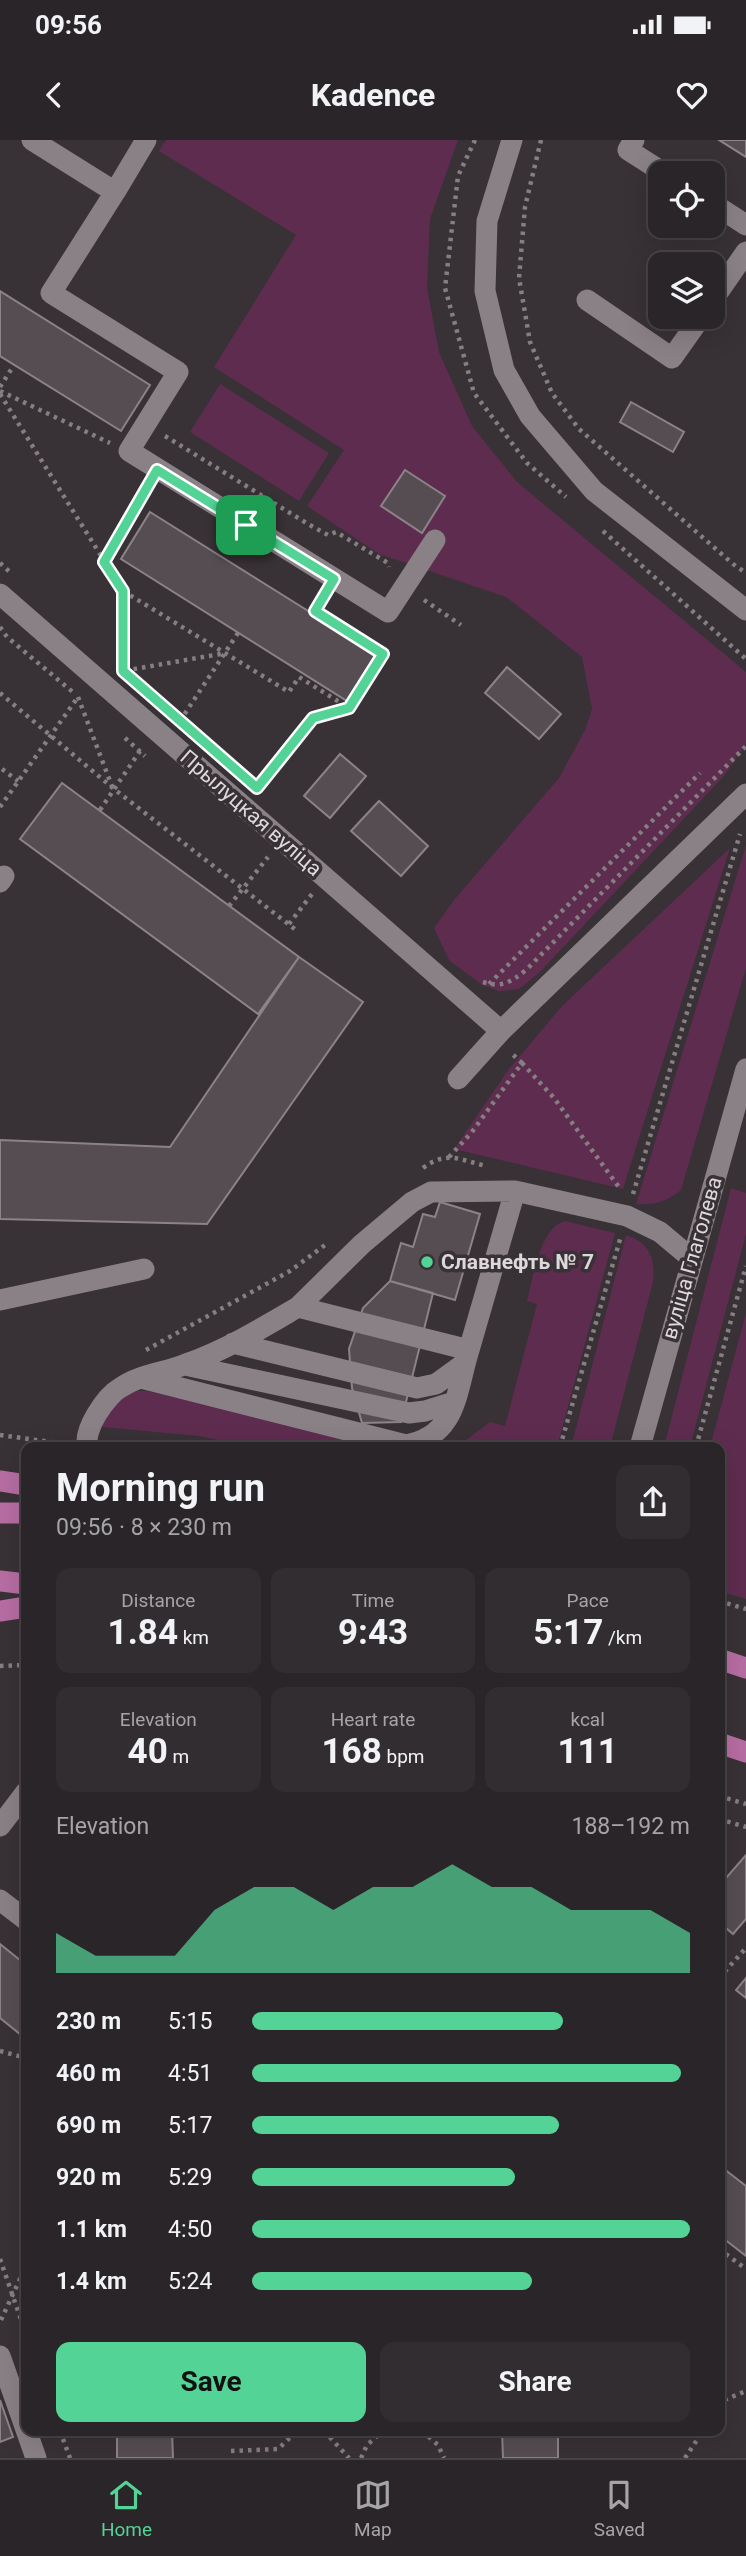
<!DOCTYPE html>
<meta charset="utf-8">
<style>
:root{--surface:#2a2528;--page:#322d30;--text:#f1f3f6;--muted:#a5a5a8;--line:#464245;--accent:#53d396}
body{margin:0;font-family:Roboto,sans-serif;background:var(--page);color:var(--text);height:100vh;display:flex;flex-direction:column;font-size:26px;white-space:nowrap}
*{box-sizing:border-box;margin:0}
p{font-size:23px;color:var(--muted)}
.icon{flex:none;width:38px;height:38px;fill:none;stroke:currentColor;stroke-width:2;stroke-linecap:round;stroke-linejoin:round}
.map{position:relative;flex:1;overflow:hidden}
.details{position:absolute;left:21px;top:1302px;width:704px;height:994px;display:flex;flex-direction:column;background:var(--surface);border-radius:14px;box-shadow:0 7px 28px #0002,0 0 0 2px var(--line)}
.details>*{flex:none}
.fabs{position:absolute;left:648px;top:21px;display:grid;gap:14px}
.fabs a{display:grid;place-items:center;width:77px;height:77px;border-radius:14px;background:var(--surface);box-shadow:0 7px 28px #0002,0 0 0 2px var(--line);font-size:35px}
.pin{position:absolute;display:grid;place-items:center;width:60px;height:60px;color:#fff;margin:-30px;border-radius:14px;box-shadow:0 4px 10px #0006}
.round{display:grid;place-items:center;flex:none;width:74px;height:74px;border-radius:14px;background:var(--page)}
.headline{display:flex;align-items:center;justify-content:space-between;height:119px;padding:0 35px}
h1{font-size:38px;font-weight:700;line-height:52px}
.stats{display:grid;grid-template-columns:repeat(3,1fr);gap:10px;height:119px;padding:7px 35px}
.stats div{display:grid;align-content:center;border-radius:14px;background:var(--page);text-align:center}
.stats b{font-size:35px;font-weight:700}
.stats small{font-size:19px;font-weight:400}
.stats p{font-size:19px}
.chart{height:196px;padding:14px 35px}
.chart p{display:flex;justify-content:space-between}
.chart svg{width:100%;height:126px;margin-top:7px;fill:var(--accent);opacity:.7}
.button{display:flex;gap:14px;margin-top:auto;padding:14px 35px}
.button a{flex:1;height:80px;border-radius:14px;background:var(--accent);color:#111;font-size:28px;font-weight:700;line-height:80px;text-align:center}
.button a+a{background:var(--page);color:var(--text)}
ul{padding:0 35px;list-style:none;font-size:23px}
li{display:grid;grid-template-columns:112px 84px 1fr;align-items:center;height:52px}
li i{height:18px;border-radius:9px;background:var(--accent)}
.status{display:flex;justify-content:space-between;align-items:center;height:49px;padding:0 35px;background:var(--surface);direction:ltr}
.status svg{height:19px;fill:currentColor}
header{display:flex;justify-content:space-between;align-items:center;height:91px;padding:0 35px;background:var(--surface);font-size:32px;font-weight:700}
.tab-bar{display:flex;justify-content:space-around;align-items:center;height:98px;border-top:2px solid var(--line);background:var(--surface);font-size:19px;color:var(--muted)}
.tab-bar a{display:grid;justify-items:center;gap:4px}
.tab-bar .current{color:var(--accent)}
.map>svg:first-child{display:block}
.green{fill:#5e2c4f}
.building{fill:#554d52;stroke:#8c8388;stroke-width:2}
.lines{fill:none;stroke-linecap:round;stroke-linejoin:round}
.path{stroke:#857f83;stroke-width:4.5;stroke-dasharray:3.5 5;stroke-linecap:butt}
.minor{stroke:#8a8187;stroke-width:21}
.major{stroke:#b76da2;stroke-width:21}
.route-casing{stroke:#fff;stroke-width:14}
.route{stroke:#53d396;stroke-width:9}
.poi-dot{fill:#53d396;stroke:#383135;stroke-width:2.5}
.labels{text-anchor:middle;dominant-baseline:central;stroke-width:7;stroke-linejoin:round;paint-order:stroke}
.street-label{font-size:21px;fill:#ddd8db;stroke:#383135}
.poi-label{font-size:21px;font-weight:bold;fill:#ddd8db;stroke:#383135;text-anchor:start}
</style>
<div class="status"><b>09:56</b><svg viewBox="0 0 49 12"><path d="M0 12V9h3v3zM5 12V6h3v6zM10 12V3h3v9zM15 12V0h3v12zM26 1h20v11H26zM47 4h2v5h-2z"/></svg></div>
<header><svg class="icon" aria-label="back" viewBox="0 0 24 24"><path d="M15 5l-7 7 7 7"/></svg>Kadence<svg class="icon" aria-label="heart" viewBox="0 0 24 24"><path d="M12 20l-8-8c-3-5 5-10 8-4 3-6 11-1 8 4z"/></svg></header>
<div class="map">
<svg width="746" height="2318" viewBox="0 0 746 2318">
<rect width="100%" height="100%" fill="#383135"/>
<path class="green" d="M 166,0 L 458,0 L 430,79 L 427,148 L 439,212 L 472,286 L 517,342 L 746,532 L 746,604 L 724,636 L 538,834 L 519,849 L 499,851 L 482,845 L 449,820 L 434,788 L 454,760 L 559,638 L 585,590 L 592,569 L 582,517 L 506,457 L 379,414 L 307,366 L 344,310 L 214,227 L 296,95 L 159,11 Z
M 220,244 L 329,313 L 299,361 L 190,292 Z
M 746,705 L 746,828 L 681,1050 C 666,1062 655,1065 636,1064 Z
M 730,708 L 623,1049 L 454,1009 L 509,929 L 562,866 Z
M 731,1048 L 746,1053 L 746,1094 L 690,1307 L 664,1307 Z
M 565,1081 L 615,1093 L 557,1307 L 450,1307 L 462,1303 L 490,1282 L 505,1286 L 537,1164 L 527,1161 C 533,1138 540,1087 565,1081 Z
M 626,1095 C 649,1102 656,1119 653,1142 L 610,1307 L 571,1307 Z
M 746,1173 L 746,1459 L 719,1451 L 719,1307 L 710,1307 Z
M 134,1251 L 147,1251 L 387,1307 L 252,1307 L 199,1296 L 102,1287 L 114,1262 Z"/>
<path class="building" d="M 719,0 L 746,0 L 746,17 Z
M 0,151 L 150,245 L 121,291 L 0,216 Z
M 631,262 L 684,292 L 673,312 L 620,282 Z
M 405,330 L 445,356 L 422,393 L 381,366 Z
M 150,372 L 377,514 L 347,561 L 121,419 Z
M 507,527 L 561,574 L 539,599 L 485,553 Z
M 340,614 L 366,636 L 330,678 L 304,656 Z
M 62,643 L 299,817 L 258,874 L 20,699 Z
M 379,661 L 428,706 L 401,736 L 351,691 Z
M 299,817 L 363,862 L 207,1084 L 0,1079 L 0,1000 L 170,1007 Z
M 440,1062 L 480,1074 L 455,1160 L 390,1141 L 401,1103 L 413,1107 L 423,1074 L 435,1077 Z
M 390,1141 L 433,1153 L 401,1282 L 362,1283 L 352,1248 L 349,1209 L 363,1168 Z
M 746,1715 L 746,1779 L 733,1794 L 719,1782 L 719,1746 Z
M 0,1804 L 26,1825 L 26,1899 L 0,1878 Z
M 746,1838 L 746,1858 L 736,1850 Z
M 719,2025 L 746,2046 L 746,2116 L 719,2095 Z
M 0,2260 L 13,2297 L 0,2302 Z
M 117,2291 L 172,2291 L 173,2318 L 117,2318 Z
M 502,2291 L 558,2291 L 558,2318 L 503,2318 Z"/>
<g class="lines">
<path class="path" d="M 475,0 L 458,36 L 445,148 L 474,253 L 527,323 L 566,357
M 541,0 L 525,67 L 519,138 L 530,202 L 552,253 L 579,289 L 733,424 L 746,433
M 0,247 L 14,225
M 0,251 L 110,303
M 0,254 L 123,451 L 123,531 L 226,513
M 165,296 L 308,384 L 328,395 L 336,392 L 388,423 L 389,427
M 603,391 L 746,519
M 104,422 L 146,349
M 0,423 L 11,433
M 123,451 L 289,552 L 299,537 L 349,568 L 383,514 L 315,471 L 323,457
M 424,460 L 461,485
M 0,487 L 7,497 L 74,553
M 0,553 L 114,649 L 296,790
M 78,557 L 113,649
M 180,581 L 238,493
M 125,598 L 145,616
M 2,629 L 18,641
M 257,648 L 313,578 L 348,569
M 0,667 L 78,557
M 100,670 L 140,611
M 229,766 L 268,717
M 289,784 L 312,754
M 483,842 C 502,848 511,842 526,830 L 746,606
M 489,844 L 700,633
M 522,923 L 554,958 L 621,1050
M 449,1017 L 472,992 L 522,923 L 510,912
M 423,1028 C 447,1010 460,1020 486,1026
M 633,1054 L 740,694
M 146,1210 L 290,1131 L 325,1105
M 0,1295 L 65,1304
M 108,1303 L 184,1307
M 560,1307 L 621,1096
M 696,1307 L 746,1126
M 719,1461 L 746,1469
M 0,1526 L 26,1525
M 719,1656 L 746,1664
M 719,1679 L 746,1687
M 719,1838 L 746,1808
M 0,1911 L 26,1918
M 719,2109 L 746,2129
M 0,2119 L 26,2194
M 1,2180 L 26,2126
M 719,2266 L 722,2261 L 746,2251
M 60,2291 L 70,2318
M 324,2291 L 349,2318
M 422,2291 L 438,2305 L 444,2318
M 231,2311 L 278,2309 L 297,2291
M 361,2318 L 367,2305 L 383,2291
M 685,2318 L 703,2291"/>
<path class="minor" d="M 32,0 L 115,52 L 51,153 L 178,232 L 129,311 L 388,472 L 435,400
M 512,0 L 487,81 L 485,151 L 504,230 L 530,276 L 594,351 L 746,470
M 634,0 L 628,10 L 664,33
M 115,52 L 146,0
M 712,63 L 746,85
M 587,160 L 672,218 L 701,177
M 712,161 L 746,112
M 0,454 L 501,891
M 0,742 L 4,736
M 458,939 L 501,891 L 746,654
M 0,1160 L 144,1129
M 298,1167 L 362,1104 L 412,1062 L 431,1052 L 515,1051 L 627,1076 L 660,1092 L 691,1118
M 233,1203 L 417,1248 L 436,1244 L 465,1223
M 185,1225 L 409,1273 L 425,1271 L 454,1262
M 141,1238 L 406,1305 C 457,1296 456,1252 469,1210
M 88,1307 C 82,1291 106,1256 120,1248 C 140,1234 164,1233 186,1224 C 226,1210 262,1188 298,1167 L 469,1210 L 515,1051
M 640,1307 L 746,929
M 0,1686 L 26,1652
M 0,1760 L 26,1780
M 0,2216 L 36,2318"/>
<path class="major" d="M 0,1341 L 26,1345
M 0,1373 L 26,1373
M 0,1441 L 26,1444
M 0,1471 L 26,1467
M 719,1519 L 746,1528
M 719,1603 L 746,1612"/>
</g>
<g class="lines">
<defs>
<path id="route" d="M 157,330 L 334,439 L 315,471 L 383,514 L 349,568 L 313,578 L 257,648 L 123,531 L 123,451 L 104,422 Z"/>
</defs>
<use href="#route" class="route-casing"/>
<use href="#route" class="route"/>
</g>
<circle class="poi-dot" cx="427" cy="1122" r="7"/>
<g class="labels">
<g class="street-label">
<text transform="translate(251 673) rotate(41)">Прылуцкая вуліца</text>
<text transform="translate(692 1118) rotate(-74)">вуліца Глаголева</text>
</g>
<g class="poi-label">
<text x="441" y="1122">Славнефть № 7</text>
</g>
</g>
</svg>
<div class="fabs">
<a><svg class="icon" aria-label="locate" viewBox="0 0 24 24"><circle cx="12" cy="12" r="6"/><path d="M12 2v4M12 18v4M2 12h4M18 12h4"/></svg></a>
<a><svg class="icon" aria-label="layers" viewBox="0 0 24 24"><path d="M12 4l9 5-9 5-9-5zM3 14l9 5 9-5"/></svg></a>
</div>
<div class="pin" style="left:246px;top:385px;background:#1e9e55"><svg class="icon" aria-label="arrive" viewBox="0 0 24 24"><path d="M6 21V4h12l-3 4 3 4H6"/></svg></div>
<section class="details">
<div class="headline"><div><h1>Morning run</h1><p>09:56 · 8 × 230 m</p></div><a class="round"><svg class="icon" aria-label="share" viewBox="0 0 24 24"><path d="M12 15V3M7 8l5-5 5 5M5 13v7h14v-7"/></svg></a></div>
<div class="stats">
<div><p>Distance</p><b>1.84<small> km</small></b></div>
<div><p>Time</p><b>9:43</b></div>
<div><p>Pace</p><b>5:17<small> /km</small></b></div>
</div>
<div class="stats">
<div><p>Elevation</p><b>40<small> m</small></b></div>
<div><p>Heart rate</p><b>168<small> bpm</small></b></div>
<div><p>kcal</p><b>111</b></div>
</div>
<div class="chart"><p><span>Elevation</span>188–192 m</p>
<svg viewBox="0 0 160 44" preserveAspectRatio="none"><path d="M0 44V30L10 38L20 38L30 38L40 22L50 14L60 14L70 22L80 14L90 14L100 6L110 14L120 14L130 22L140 22L150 22L160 30V44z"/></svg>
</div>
<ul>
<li><b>230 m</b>5:15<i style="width:71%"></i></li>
<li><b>460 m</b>4:51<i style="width:98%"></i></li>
<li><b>690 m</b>5:17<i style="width:70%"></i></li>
<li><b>920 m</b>5:29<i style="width:60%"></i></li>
<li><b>1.1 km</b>4:50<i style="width:100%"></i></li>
<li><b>1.4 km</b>5:24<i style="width:64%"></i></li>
</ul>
<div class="button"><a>Save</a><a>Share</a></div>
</section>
</div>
<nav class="tab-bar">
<a class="current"><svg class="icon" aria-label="home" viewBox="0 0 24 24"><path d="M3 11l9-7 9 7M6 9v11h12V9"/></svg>Home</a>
<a><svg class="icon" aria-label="map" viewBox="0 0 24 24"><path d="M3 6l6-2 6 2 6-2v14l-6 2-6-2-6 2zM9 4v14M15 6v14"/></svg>Map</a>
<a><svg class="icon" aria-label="saved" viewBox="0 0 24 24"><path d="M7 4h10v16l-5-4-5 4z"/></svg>Saved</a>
</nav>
